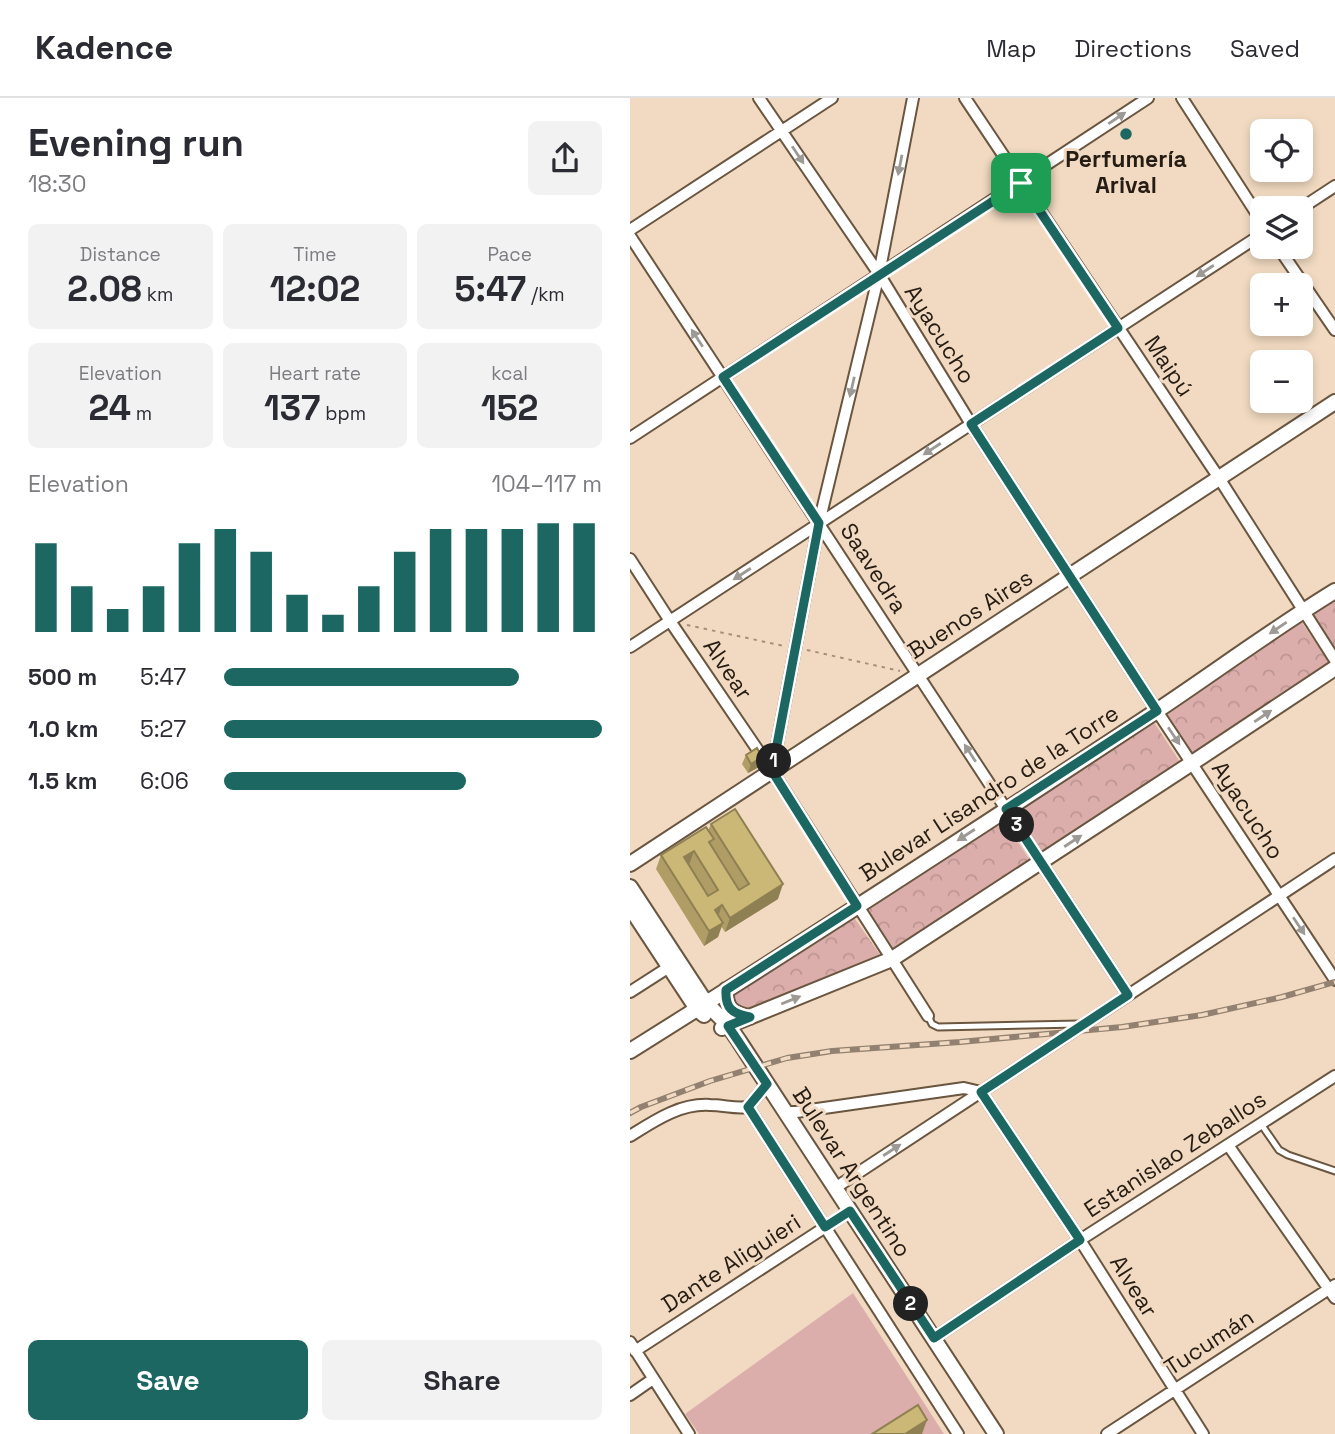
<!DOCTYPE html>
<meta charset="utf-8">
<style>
:root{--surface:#fff;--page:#f2f2f3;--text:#2b2b33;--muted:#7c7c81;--line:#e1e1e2;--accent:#1c6761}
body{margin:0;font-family:"Space Grotesk",sans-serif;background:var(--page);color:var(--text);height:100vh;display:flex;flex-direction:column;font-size:26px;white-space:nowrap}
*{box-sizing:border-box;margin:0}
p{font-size:23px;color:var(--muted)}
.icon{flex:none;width:38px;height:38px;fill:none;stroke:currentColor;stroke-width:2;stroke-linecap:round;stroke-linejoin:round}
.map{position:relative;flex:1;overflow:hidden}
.panel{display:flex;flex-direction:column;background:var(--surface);width:630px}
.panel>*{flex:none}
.fabs{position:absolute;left:620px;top:21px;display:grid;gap:14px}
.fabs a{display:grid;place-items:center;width:63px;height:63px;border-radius:10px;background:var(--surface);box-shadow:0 4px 10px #0003;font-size:35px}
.pin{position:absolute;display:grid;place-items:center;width:60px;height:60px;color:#fff;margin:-30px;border-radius:14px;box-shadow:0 4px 10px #0006}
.km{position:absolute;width:35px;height:35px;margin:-18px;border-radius:50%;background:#222;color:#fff;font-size:19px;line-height:35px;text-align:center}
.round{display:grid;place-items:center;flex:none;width:74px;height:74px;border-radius:10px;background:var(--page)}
.overview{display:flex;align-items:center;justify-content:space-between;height:119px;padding:0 28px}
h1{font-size:38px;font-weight:600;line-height:52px}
.stats{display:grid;grid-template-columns:repeat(3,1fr);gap:10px;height:119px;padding:7px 28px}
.stats div{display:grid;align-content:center;border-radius:10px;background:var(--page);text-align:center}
.stats b{font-size:35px;font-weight:600}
.stats small{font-size:19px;font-weight:400}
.stats p{font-size:19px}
.chart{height:196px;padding:14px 28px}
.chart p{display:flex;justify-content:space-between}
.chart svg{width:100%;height:126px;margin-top:7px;stroke:var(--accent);stroke-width:6}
.primary-button{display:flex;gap:14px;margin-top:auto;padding:14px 28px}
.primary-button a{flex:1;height:80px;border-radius:10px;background:var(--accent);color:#fff;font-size:28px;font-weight:600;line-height:80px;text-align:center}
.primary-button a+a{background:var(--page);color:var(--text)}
ul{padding:0 28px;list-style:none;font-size:23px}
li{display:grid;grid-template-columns:112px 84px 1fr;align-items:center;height:52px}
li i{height:18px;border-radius:9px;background:var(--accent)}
header{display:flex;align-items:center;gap:42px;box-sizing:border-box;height:98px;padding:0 35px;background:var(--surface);border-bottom:2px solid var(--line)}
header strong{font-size:33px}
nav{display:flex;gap:38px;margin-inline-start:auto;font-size:24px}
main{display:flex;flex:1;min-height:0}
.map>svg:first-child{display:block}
.park{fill:url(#park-crowns)}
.pitch{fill:#dcaeab}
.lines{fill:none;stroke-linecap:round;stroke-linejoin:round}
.lane-casing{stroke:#6a5640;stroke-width:9}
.street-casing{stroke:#6a5640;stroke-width:14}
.secondary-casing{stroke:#6a5640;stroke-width:18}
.path{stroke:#a2907d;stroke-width:2;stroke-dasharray:3.5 5;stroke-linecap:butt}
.lane{stroke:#fff;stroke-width:5}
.street{stroke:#fff;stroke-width:10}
.secondary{stroke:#fff;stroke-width:14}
.rail-casing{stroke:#928170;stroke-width:6}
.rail{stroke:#f1dac1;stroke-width:3.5;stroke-dasharray:10;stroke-linecap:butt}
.wall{fill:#af9d65}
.shaded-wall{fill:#8e8053}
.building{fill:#cbb776;stroke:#8e8053;stroke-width:2;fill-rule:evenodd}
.oneway{fill:#9d9995}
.route-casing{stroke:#fff;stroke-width:14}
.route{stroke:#1c6761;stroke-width:9}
.poi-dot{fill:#1c6761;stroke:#f1dac1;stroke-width:2.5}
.labels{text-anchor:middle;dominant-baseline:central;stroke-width:6;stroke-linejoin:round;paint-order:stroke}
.poi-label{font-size:23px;font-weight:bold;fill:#251c13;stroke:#f1dac1}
.street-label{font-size:23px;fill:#251c13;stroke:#f1dac1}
</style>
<header>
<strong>Kadence</strong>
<nav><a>Map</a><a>Directions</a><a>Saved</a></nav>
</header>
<main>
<section class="panel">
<div class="overview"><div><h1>Evening run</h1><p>18:30</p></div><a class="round"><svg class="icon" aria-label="share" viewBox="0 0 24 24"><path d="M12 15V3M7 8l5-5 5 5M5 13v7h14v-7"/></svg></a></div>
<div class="stats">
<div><p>Distance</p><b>2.08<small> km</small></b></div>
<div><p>Time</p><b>12:02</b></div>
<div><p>Pace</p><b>5:47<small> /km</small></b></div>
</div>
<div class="stats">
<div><p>Elevation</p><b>24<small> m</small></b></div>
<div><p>Heart rate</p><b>137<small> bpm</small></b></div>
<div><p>kcal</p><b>152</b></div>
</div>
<div class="chart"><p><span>Elevation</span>104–117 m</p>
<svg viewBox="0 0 160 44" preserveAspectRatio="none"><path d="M5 44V13M15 44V28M25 44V36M35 44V28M45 44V13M55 44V8M65 44V16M75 44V31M85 44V38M95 44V28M105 44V16M115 44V8M125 44V8M135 44V8M145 44V6M155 44V6"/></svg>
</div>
<ul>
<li><b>500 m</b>5:47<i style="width:78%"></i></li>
<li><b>1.0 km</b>5:27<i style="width:100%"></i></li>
<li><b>1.5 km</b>6:06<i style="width:64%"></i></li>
</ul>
<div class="primary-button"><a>Save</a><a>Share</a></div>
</section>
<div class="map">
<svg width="705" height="1336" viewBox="0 0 705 1336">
<defs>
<pattern id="park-crowns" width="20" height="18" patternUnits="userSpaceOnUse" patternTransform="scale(1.75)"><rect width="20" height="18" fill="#dcaeab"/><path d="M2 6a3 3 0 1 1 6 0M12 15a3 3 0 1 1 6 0" fill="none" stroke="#bd9592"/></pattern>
</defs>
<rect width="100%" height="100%" fill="#f1dac1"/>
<path class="park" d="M 705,501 L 705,550 L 683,516 Z
M 671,523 L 700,566 L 563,656 L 534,613 Z
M 522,621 L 550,664 L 413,755 L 385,712 Z
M 371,719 L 400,762 L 263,853 L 234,810 Z
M 223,818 L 251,858 L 114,913 L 102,908 L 100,897 Z"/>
<path class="pitch" d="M 223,1195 L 314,1336 L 69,1336 L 55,1316 Z"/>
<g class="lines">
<defs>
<path id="lane" d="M 298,918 L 302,926 L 308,929 L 449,926
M 631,1026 L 649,1052 L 658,1057 L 705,1073"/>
<path id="street" d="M 129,0 L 249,176 L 341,326 L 527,613 L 705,882
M 335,0 L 589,380 L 705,562
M 552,0 L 632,124
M 670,111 L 705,88
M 0,132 L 202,0
M 0,138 L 498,897
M 648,149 L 705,232
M 0,340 L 518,0
M 0,461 L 40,523 L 142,673 L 298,918
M 0,549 L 632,136
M 142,673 L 189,425 L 249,176 L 283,0
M 0,894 L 39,869
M 118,1009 L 328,1336
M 155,1014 L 166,1014 L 334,990 L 351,994 L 450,1142 L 573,1336
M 0,1038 C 24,1023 50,1005 80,1007 C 94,1007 105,1011 118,1009 L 137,986
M 598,1047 L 705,1200
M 205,1090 L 705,761
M 304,1240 L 450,1142 L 705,978
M 0,1244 L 59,1336
M 5,1253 L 220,1113
M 0,1297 L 23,1281
M 477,1336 L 705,1187"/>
<path id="secondary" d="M 0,766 L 705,304
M 0,789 L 76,905 L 98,927 L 109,943 L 366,1336
M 0,809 L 67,911 L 74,917
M 96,892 C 95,910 102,916 120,919
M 92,930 L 262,861 L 562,665 L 705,570
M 0,953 C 176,843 351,729 525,614 C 585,574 643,531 705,493"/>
</defs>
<use href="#lane" class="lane-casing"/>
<use href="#street" class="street-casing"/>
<use href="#secondary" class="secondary-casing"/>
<path class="path" d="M 57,527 L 154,548
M 177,552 L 270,573"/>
<use href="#lane" class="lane"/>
<use href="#street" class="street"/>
<use href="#secondary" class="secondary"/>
<defs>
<path id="rail" d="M 0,1015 L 11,1009 L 80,983 L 157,960 L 202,953 L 330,944 L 492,929 L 572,917 L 652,899 L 705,884"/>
</defs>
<use href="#rail" class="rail-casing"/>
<use href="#rail" class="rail"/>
</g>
<path class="wall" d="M 116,657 L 132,659 L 129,669 L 118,675 L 112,666 Z
M 81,726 L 148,801 L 95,834 L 91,828 L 88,839 L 74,848 L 26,771 L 31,757 L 78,733 Z"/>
<path class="shaded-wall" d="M 132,659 L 129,669 L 118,675 L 121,666 Z
M 64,753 L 59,767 L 54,759 Z
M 153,786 L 148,801 L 95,834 L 100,820 Z
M 92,807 L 87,822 L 85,812 Z
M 93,825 L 88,839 L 74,848 L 79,833 Z
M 297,1322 L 292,1336 L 275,1336 Z"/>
<path class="building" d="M 127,650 L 132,659 L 121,666 L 116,657 Z
M 105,711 L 153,786 L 100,820 L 92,807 L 85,812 L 93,825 L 79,833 L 31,757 L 76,729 L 84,741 L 79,744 L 109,792 L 119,786 L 81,726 ZM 64,753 L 88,792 L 78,798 L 54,759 Z
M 288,1307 L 297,1322 L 275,1336 L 242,1336 Z"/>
<defs><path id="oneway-solid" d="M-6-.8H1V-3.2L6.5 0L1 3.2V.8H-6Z" transform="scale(1.75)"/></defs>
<g class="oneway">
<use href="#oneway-solid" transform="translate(487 20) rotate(-34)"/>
<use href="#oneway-solid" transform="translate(168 57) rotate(56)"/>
<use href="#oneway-solid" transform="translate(270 67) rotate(101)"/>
<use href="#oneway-solid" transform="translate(575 173) rotate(147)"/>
<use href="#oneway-solid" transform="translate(67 240) rotate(-123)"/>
<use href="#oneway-solid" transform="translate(222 289) rotate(103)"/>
<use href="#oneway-solid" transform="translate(302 351) rotate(147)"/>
<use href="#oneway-solid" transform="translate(112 476) rotate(147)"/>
<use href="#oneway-solid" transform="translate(648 530) rotate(146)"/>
<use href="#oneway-solid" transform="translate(633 618) rotate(-34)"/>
<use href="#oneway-solid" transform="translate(544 638) rotate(56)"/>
<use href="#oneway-solid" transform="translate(340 655) rotate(-123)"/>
<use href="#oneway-solid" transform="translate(336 737) rotate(147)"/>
<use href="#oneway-solid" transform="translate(443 743) rotate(-33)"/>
<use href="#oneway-solid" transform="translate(669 828) rotate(56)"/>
<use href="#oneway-solid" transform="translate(161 902) rotate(-22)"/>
<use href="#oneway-solid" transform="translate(262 1052) rotate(-33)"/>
</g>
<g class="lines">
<defs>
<path id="route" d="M 391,85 L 488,230 L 341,326 L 527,613 L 376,711 L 498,897 L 351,994 L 450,1142 L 304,1240 L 220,1113 L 195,1129 L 118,1009 L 137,986 L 98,928 L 120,919 C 102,916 95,910 96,892 L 227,808 L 142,673 L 189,425 L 93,279 Z"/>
</defs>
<use href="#route" class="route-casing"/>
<use href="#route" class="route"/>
</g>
<circle class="poi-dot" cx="496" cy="36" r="7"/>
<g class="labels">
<g class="poi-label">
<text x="496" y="61">Perfumería<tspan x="496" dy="26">Arival</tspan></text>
</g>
<g class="street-label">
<text transform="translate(310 236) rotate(58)">Ayacucho</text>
<text transform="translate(539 268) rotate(56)">Maipú</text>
<text transform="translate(244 470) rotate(57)">Saavedra</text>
<text transform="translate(340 516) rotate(-33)">Buenos Aires</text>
<text transform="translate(98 571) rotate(56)">Alvear</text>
<text transform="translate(359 695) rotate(-33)">Bulevar Lisandro de la Torre</text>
<text transform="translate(618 712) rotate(57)">Ayacucho</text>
<text transform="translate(545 1056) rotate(-33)">Estanislao Zeballos</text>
<text transform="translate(222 1074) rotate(57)">Bulevar Argentino</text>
<text transform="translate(101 1165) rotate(-33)">Dante Aliguieri</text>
<text transform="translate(504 1188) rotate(58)">Alvear</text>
<text transform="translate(579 1244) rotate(-33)">Tucumán</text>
</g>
</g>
</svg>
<div class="fabs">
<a><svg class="icon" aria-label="locate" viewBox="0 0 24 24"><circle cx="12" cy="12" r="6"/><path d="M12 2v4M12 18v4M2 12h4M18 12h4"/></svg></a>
<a><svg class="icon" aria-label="layers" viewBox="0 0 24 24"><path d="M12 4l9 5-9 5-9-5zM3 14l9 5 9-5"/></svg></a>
<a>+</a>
<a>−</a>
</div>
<div class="pin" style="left:391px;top:85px;background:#1e9e55"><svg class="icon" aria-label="arrive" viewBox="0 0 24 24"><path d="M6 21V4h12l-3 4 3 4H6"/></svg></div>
<b class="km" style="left:144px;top:663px">1</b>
<b class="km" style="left:281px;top:1206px">2</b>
<b class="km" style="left:387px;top:727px">3</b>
</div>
</main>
